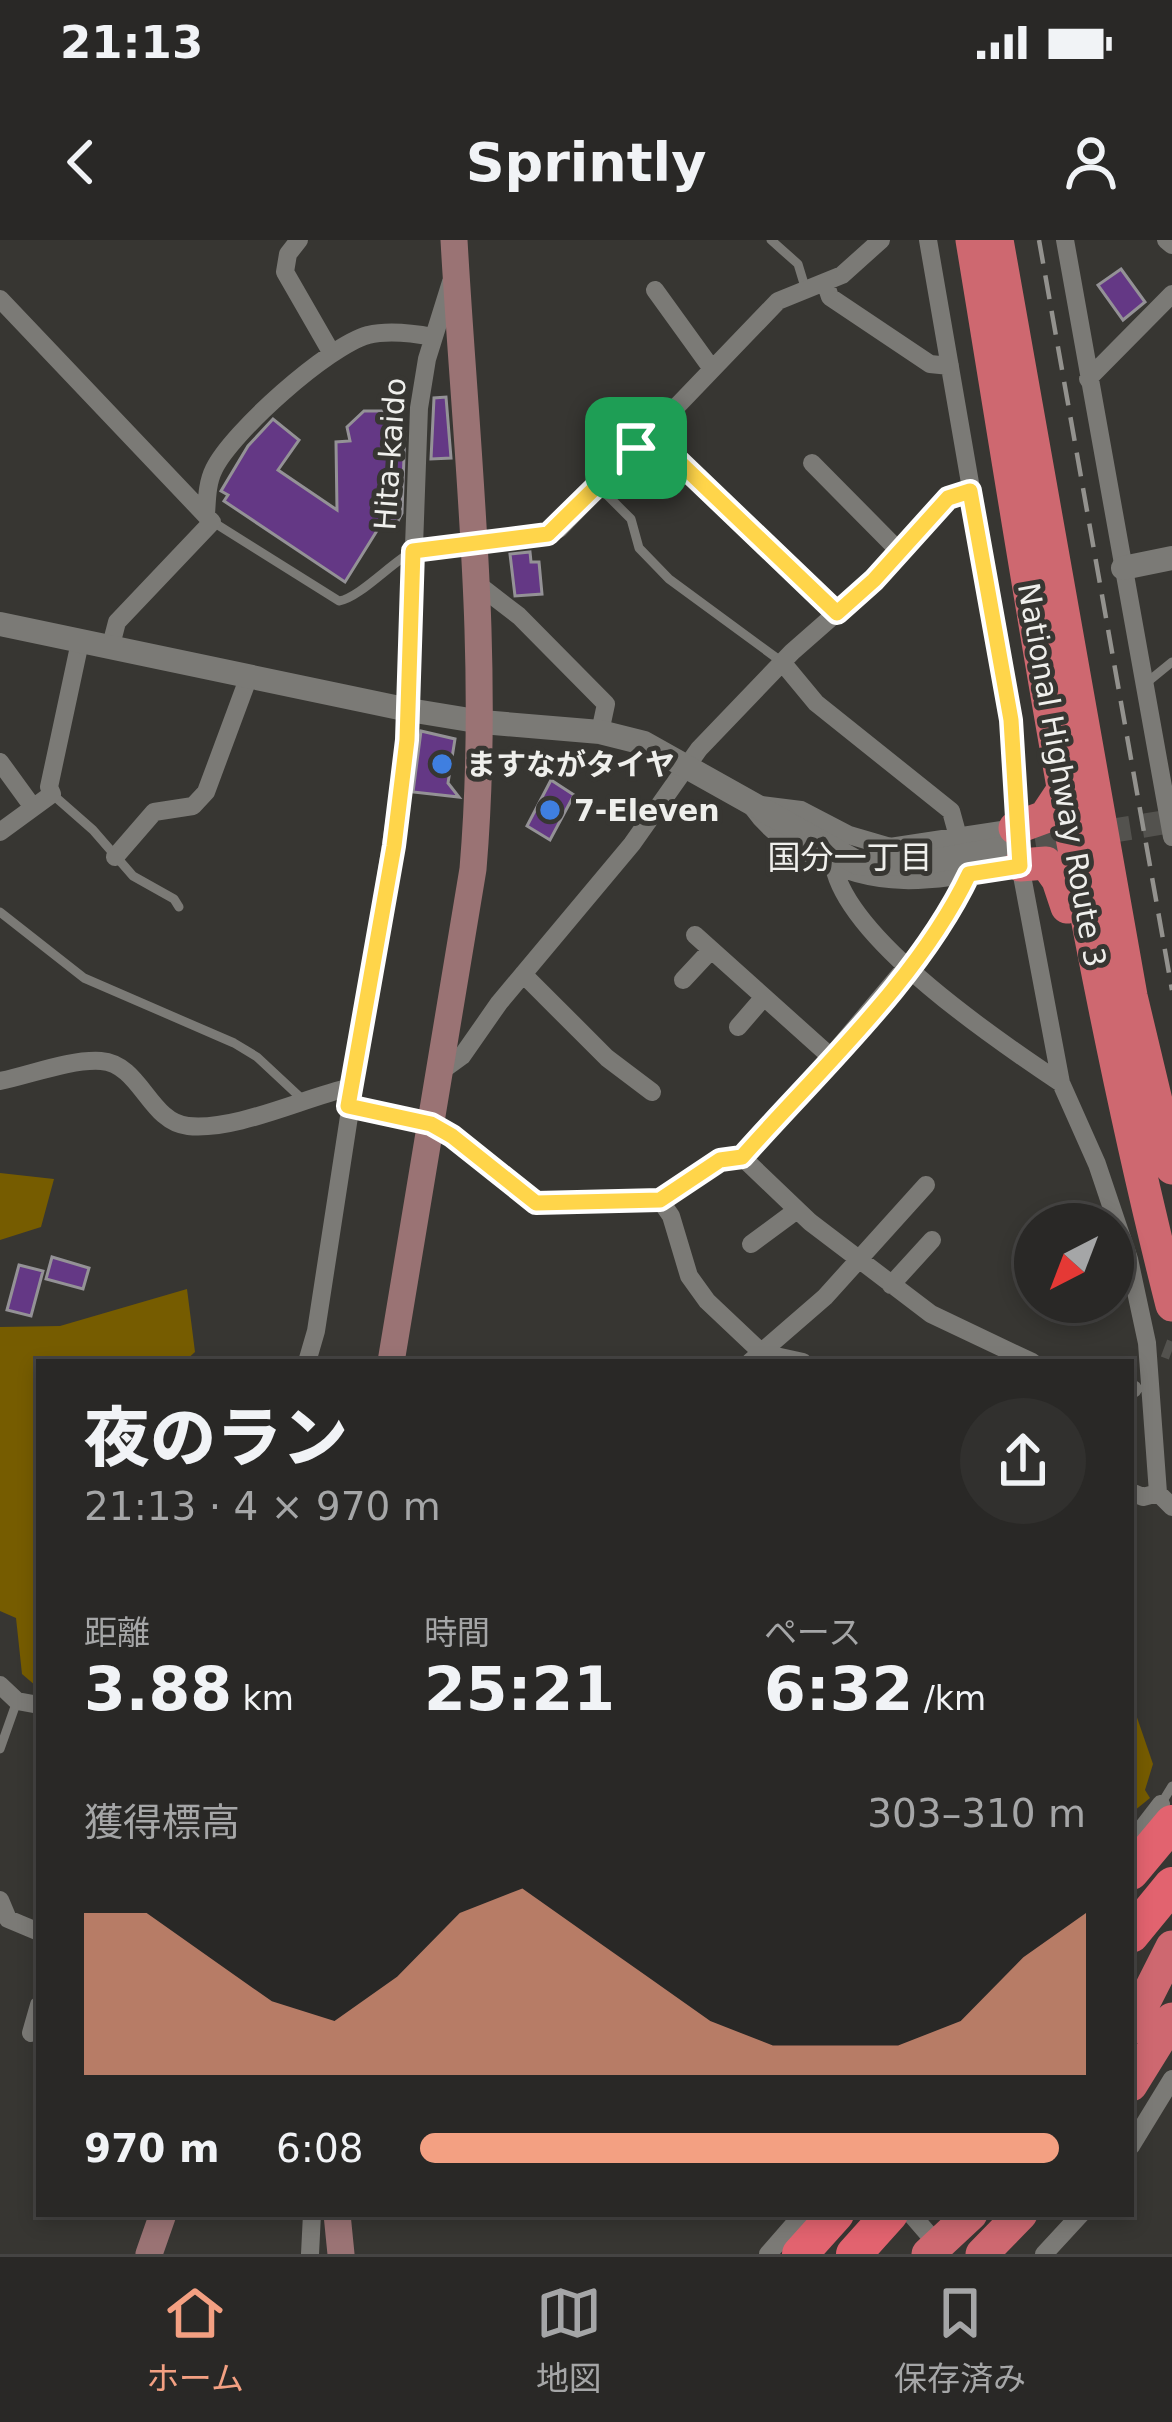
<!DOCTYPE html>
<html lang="ja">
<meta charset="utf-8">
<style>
:root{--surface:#292826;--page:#31302e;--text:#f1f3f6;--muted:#a5a6a7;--line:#454443;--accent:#f3a082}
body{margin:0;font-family:"DejaVu Sans","Noto Sans JP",sans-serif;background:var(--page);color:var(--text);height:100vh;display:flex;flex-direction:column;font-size:45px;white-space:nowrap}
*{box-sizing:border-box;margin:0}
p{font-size:39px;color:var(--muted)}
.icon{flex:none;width:66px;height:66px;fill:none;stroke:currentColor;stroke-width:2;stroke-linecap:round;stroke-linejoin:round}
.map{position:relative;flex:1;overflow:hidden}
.details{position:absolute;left:36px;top:1119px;width:1098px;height:858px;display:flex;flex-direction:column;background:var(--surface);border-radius:0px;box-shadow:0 6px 18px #0003,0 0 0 3px var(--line)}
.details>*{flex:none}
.needle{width:78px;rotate:222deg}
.tools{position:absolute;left:1014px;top:963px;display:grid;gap:24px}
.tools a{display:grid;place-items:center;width:120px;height:120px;border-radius:50%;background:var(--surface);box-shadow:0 6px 18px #0003,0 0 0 3px var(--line);font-size:60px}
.pin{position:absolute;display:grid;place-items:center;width:102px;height:102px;color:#fff;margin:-51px;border-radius:24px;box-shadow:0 6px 18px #0006}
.round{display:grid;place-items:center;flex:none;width:126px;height:126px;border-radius:63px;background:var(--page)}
.headline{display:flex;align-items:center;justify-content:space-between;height:204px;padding:0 48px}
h1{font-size:66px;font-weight:800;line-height:90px}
.figures{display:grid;grid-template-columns:repeat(3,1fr);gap:18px;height:204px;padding:12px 48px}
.figures div{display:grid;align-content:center}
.figures b{font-size:60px;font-weight:800}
.figures small{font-size:33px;font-weight:400}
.figures p{font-size:33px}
.chart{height:336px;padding:24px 48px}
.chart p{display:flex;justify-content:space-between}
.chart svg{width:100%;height:216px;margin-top:12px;fill:var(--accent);opacity:.7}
ul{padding:0 48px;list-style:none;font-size:39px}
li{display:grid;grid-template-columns:192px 144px 1fr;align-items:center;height:90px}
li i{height:30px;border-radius:15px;background:var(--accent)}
.status{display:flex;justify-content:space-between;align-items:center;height:84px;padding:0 60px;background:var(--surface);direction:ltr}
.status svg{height:33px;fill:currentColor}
header{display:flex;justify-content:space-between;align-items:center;height:156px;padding:0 48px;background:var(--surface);font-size:54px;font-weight:800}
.dock{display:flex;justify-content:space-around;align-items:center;height:168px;border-top:3px solid var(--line);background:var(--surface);font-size:33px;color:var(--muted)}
.dock a{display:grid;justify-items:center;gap:6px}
.dock .on{color:var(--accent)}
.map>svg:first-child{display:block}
.green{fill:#765c00}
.building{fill:#643885;stroke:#949296;stroke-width:3}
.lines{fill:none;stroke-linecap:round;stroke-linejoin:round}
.minor-tunnel{stroke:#53524e;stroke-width:18;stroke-dasharray:18 9;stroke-linecap:butt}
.tertiary-tunnel{stroke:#53524e;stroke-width:24;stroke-dasharray:24 12;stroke-linecap:butt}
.service{stroke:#7b7a76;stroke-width:9}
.minor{stroke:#7b7a76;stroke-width:18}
.tertiary{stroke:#7b7a76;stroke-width:24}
.secondary{stroke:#9a7374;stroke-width:27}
.trunk{stroke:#ce6870;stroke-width:33}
.motorway{stroke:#e2636f;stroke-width:36}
.rail{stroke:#93928e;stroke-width:4.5;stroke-dasharray:24 12;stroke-linecap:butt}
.route-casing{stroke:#fff;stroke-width:24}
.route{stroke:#ffd54a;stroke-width:15}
.shop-dot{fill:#3f7fe0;stroke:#373632;stroke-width:4.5}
.labels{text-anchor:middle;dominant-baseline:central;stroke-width:10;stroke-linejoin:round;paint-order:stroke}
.street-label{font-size:30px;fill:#efefec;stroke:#373632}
.poi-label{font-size:30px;font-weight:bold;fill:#efefec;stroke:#373632;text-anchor:start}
.neighbourhood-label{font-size:33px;fill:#efefec;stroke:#373632}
</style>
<div class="status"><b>21:13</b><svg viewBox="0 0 49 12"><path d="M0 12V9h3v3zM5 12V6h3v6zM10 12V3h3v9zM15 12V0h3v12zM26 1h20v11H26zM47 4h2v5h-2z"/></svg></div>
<header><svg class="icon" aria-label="back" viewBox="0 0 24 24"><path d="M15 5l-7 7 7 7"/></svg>Sprintly<svg class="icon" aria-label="person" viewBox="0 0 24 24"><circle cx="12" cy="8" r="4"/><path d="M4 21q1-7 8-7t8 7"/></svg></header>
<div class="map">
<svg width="1172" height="2014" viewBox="0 0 1172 2014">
<rect width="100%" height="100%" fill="#373632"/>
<path class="green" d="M 0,933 L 54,939 L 41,987 L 0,1000 Z
M 187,1049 L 195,1112 L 184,1122 L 39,1122 L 36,1446 L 22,1434 L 16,1378 L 0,1371 L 0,1087 L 60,1086 Z
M 1131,1460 L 1153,1524 L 1145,1550 L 1150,1558 L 1134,1571 Z"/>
<path class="building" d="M 1121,29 L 1145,62 L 1123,80 L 1098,45 Z
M 446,157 L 451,218 L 431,219 L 434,158 Z
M 364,171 L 388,171 L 405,189 L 402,273 L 398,281 L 383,281 L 345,342 L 224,261 L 228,255 L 221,251 L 248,206 L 273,179 L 299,200 L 278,230 L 337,270 L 336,202 L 350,201 L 347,187 Z
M 530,312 L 531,322 L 539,322 L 542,354 L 515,356 L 510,314 Z
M 421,491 L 455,499 L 448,543 L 459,557 L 413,552 Z
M 551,540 L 574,555 L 550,600 L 527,586 Z
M 52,1017 L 89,1028 L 83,1049 L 46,1039 Z
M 19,1025 L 43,1031 L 31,1076 L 7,1070 Z"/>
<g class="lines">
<path class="minor-tunnel" d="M 1164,1108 L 1172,1111"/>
<path class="tertiary-tunnel" d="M 1000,609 L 1172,581"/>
<path class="service" d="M 771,0 L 798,24 L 805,47
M 599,247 L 631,279 L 639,308 L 669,339 L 782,422
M 213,282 L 339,361 C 359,358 391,323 413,311
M 1145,444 L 1172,422
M 52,554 L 93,590 L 133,636 L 174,659 L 179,667
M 0,672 L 84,738 L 234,803 L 257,817 L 301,858
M 743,916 L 823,826
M 0,1509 L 17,1461
M 1161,1564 L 1172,1546"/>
<path class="minor" d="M 299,0 L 288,14 L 285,32 L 331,112
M 928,0 L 1011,480 L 1020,625 L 1061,843 L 1097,924 L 1129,1019 L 1147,1103 L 1158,1253 L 1172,1267
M 1065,0 L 1172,597
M 1166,0 L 1172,5
M 825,42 L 830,57 L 930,124 L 950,126
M 655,50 L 712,129
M 0,59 L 212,282 L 117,382 L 110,409
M 1088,139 L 1172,54
M 650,194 L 837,373
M 812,223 L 901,313
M 206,275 C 207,259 207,243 214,229 C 232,192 328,106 368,95 C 389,90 412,93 433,97
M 413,311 L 536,297 L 559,289 L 778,61 L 842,35 L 881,0
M 480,346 L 519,376 L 606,464 L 600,492
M 782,422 L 816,463 L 951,571 L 959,600
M 0,522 L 32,566
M 761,565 L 801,570 L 849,595 L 890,607 L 1015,588
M 753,568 C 769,591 785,600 810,614 C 884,655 941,639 1020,625
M 0,592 L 52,554 L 49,547 L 80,402
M 115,617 L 154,572 L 193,566 L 206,552 L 248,439
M 834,627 C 850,701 998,801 1061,843
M 695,695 L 831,817
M 523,734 L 607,818 L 652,852
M 683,740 L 711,710
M 738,787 L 764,757
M 823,826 L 949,676 L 969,634
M 440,832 L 462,816 L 499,763 L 632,604 L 699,509 L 792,412 L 874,340 L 948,258 L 970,251
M 0,841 C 30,835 70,819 101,821 C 141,824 149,882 188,886 C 236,891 303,858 351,847
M 348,866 L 431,885 L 452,896 L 536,963 L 660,960 L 671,976 L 689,1036 L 707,1061 L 762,1113 L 803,1122
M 660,960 L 720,920 L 742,917 L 810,982 L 931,1074 L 1032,1122
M 751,1004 L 797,970
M 891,1045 L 932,1000
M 307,1122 L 316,1091 L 407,500 L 419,168 L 427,119 L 451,42
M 750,1122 L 825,1057 L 926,945
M 1131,1149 L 1133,1149
M 1131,1252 L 1143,1257 L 1158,1253
M 0,1445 L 17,1461 L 39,1465
M 1131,1603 L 1161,1564
M 0,1660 L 8,1679 L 39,1692
M 31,1793 L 39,1765
M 1131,1906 L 1172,1839
M 911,1974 L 930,1996
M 310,2014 L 312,1974
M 768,2014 L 803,1974
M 1044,2014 L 1081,1974"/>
<path class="tertiary" d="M 1123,328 L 1172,318
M 0,384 L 409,470 L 482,482 L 600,492 L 644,503 L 858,623 L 916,624 L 1000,609"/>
<path class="secondary" d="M 391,1122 L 473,629 C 491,415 466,212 454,0
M 337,1974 L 341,2014
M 149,2014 L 163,1974"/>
<path class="trunk" d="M 972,0 C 1031,357 1083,714 1172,1065
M 997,0 L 1131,756 L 1172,928
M 1015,588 L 1045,577 L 1061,553
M 1020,625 L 1046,623 L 1058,640 L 1067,667
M 1131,1788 L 1172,1707
M 1131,1845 L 1172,1779
M 928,2014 L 971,1974
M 982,2014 L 1021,1974"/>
<path class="motorway" d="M 1131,1632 L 1172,1583
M 1131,1695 L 1172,1645
M 800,2014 L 836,1974
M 854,2014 L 890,1974"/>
<path class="rail" d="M 1039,0 L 1172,750"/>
</g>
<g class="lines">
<defs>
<path id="route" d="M 650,194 L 837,373 L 874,340 L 948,258 L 970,251 L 1011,480 L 1020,626 L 969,634 C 919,739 819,830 742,917 L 720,920 L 660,960 L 536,963 L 452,896 L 431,884 L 348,866 L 394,606 L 407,500 L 413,311 L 548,294 Z"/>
</defs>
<use href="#route" class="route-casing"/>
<use href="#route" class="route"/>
</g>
<g class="shop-dot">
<circle cx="442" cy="524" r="12"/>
<circle cx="550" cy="570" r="12"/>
</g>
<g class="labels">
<g class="street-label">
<text transform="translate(390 214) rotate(-86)">Hita-kaido</text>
<text transform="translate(1062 535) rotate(80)">National Highway Route 3</text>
</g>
<g class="poi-label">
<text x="466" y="524">ますながタイヤ</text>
<text x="574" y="570">7-Eleven</text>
</g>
<g class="neighbourhood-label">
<text x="850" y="617">国分一丁目</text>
</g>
</g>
</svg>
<div class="tools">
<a><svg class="needle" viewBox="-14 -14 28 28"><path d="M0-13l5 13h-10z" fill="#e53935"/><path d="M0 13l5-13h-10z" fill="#a5a6a7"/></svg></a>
</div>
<div class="pin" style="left:636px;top:208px;background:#1e9e55"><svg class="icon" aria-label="arrive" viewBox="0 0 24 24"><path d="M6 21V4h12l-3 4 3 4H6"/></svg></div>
<section class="details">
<div class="headline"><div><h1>夜のラン</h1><p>21:13 · 4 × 970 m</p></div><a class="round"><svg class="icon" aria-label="share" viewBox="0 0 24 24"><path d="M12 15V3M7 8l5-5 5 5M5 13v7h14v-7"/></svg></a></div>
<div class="figures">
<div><p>距離</p><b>3.88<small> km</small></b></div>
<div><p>時間</p><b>25:21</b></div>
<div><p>ペース</p><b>6:32<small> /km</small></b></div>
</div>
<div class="chart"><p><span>獲得標高</span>303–310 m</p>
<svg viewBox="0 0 160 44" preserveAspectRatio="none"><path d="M0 44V11L10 11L20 20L30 29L40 33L50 24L60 11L70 6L80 15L90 24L100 33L110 38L120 38L130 38L140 33L150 20L160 11V44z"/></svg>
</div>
<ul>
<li><b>970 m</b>6:08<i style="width:96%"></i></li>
</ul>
</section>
</div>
<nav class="dock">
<a class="on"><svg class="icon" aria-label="home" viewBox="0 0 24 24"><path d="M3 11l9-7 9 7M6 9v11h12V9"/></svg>ホーム</a>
<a><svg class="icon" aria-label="map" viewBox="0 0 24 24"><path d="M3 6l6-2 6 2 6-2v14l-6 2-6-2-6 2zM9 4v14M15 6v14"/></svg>地図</a>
<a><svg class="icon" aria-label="saved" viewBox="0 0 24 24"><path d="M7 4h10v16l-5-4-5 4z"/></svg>保存済み</a>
</nav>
